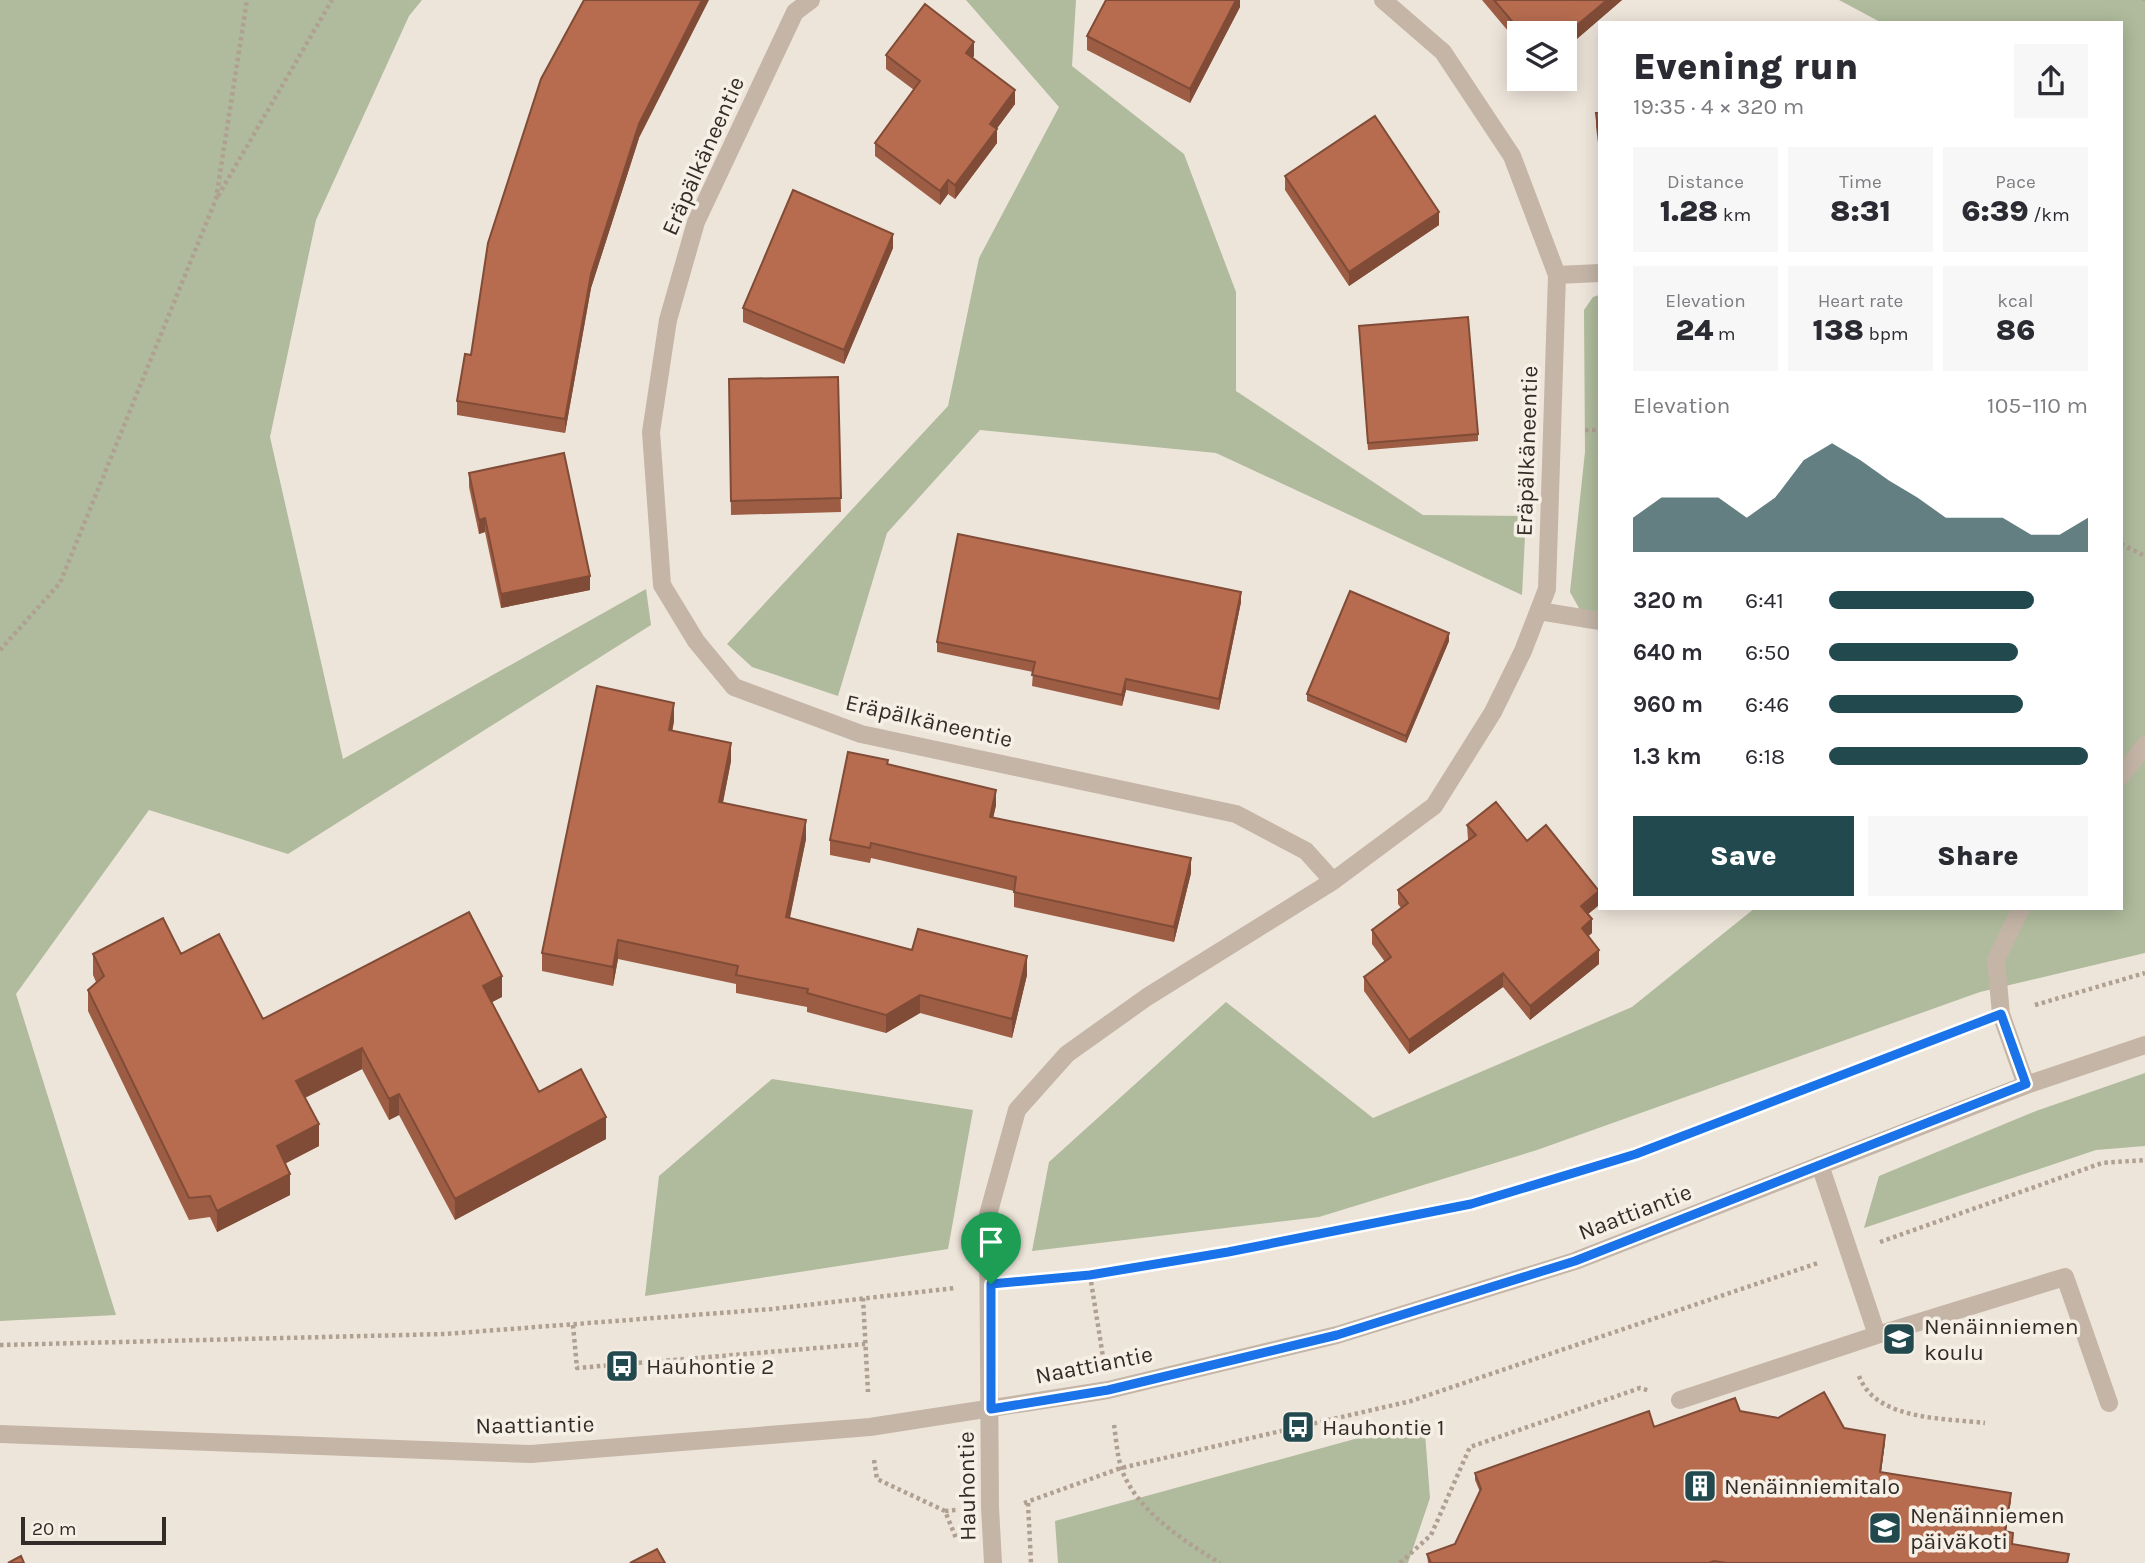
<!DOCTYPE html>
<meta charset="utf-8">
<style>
:root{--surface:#fff;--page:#f7f7f7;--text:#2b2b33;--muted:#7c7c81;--accent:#22494e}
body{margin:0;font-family:Karla,sans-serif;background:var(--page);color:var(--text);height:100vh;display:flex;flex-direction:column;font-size:26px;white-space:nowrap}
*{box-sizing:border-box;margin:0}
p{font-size:23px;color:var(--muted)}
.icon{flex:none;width:38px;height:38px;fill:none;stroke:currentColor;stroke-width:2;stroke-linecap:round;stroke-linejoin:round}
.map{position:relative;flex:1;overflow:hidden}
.side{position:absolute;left:1598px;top:21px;width:525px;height:889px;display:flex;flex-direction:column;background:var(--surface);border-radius:0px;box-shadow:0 4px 18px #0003}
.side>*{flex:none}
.controls{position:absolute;left:1507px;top:21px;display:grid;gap:14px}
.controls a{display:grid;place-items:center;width:70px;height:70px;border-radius:0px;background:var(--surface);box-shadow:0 4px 18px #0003;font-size:35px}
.scale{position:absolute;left:21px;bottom:18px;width:145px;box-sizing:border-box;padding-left:7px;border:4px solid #322b27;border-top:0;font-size:19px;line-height:24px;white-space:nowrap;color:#322b27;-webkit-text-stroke:5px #f6efe5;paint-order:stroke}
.pin{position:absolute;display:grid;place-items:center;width:60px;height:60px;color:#fff;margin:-72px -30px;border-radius:50% 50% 50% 0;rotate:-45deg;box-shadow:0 0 7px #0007}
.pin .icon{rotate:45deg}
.round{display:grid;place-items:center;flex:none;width:74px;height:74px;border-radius:0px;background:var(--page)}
.headline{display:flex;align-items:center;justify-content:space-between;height:119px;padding:0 35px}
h1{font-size:38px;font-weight:800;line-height:52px}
.figures{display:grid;grid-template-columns:repeat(3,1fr);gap:10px;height:119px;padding:7px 35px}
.figures div{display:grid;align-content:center;border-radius:0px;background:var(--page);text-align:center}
.figures b{font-size:30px;font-weight:800}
.figures small{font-size:19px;font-weight:400}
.figures p{font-size:19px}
.chart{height:196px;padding:14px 35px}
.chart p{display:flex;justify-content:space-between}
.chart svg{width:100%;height:126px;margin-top:7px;fill:var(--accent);opacity:.7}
.button{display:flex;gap:14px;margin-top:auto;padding:14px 35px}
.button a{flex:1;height:80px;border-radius:0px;background:var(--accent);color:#fff;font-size:28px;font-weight:800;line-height:80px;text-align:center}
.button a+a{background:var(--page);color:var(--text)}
ul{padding:0 35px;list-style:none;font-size:23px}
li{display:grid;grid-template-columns:112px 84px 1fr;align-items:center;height:52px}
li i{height:18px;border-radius:9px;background:var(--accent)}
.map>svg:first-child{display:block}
.green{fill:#afbb9c}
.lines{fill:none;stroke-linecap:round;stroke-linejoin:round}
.path{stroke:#b0a092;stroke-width:4.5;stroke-dasharray:3.5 3.5;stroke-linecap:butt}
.service{stroke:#c4b5a7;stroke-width:18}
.minor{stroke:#c4b5a7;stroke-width:18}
.tertiary{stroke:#c4b5a7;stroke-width:18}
.wall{fill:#9d5d44}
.shaded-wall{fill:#804c37}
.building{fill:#b76c4f;stroke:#804c37;stroke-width:2}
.route-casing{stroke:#fff;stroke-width:14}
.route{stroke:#1a73e8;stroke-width:9}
.labels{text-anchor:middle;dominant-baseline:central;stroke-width:7;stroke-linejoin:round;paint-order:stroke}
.street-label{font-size:23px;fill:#322b27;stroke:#f6efe5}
.poi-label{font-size:23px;fill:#322b27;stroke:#f6efe5;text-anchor:start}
</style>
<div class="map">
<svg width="2145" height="1563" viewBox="0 0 2145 1563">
<rect width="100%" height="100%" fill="#eee5da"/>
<path class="green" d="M 0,0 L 422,0 L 409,16 L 316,220 L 270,437 L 343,759 L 646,589 L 651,625 L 288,854 L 149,810 L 16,994 L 116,1315 L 0,1321 Z
M 966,0 L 1076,0 L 1072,66 L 1184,154 L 1236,292 L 1236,391 L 1423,515 L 1526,516 L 1522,595 L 1216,453 L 980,430 L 887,533 L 838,696 L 752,667 L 727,644 L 948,406 L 979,258 L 1059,107 Z
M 1839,0 L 2145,0 L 2145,953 L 1980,992 L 1537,1150 L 1319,1217 L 1032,1251 L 1049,1162 L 1226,1002 L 1373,1118 L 1632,1007 L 1755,908 L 2121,908 L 2121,23 L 1882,23 Z
M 1599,295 L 1599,617 L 1580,610 L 1570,592 L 1585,452 L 1584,310 L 1593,297 Z
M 2145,1073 L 2145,1146 L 2096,1150 L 1864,1228 L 1879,1176 L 2036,1111 Z
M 772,1079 L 973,1110 L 948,1249 L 645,1296 L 659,1176 Z
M 1424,1420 L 1430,1498 L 1408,1563 L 1058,1563 L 1055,1521 Z"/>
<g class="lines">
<path class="path" d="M 2145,0 L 2145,1
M 218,196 L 332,0
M 1585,430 L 1600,430
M 2121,544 L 2145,556
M 0,650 L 60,583 L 216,199 L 247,0
M 2035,1005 L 2145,973
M 1880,1242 L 2102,1163 L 2145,1160
M 1090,1275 L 1103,1357
M 1023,1281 L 1090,1275 L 1298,1241 L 1471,1204 L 1636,1154 L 1970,1026
M 863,1298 L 868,1392
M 573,1325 L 577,1368 L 865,1344
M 0,1345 L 445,1334 L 772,1309 L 955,1288
M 1859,1376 C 1876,1421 1945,1418 1985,1423
M 1114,1425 C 1116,1438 1117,1454 1121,1467 C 1134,1509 1185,1542 1220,1563
M 874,1460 L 877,1479 L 945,1511 L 956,1538
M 1024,1503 L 1121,1468 L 1411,1401 L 1818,1263
M 1028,1503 L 1031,1563
M 945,1511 L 956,1510
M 1400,1563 L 1431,1535 L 1470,1447 L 1640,1388 L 1650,1391"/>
<path class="service" d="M 1557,275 L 1600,273
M 1539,611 L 1600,621
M 1820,1165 L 1877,1335 L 2065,1277 L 2109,1403
M 1680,1400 L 1877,1335"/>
<path class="minor" d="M 811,0 L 795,12 L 696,222 L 668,320 L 651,432 L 662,585 L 696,641 L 734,687 L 861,734 L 1236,814 L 1306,851 L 1333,881
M 2121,776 L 2145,745
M 2021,908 L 1996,960 L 2001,1014 L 2026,1085
M 993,1563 L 990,1507 L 988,1215 L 1017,1110 L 1067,1054 L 1147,997 L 1333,881 L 1434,806 L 1493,712 L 1523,651 L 1547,589 L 1557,275 L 1512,156 L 1443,52 L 1383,0"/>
<path class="tertiary" d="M 0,1434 L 531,1454 L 870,1427 L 1108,1390 L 1337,1335 L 1575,1261 L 2026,1085 L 2145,1045"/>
</g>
<path class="wall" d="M 1240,0 L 1240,7 L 1190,103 L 1087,50 L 1087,36 Z
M 1482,0 L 1622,0 L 1564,50 L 1564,33 L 1519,33 L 1519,44 Z
M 886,55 L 974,56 L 972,58 L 1015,104 L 997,128 L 997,143 L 955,199 L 948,194 L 940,205 L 875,156 L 875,143 L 914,90 L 886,69 Z
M 1596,113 L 1600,113 L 1600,159 L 1596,127 Z
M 639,138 L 591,288 L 565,433 L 457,415 L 457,401 L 471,355 Z
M 1285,176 L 1439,225 L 1349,286 L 1285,190 Z
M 893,248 L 844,364 L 743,322 L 743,308 Z
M 1359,326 L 1478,434 L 1478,441 L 1368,450 Z
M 838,377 L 841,512 L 731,515 L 729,379 Z
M 469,473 L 590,590 L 501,608 L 485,532 L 479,534 L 469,487 Z
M 1241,602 L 1219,710 L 1126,690 L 1122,706 L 1032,686 L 1033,672 L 937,652 L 937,642 Z
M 1449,641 L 1406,743 L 1307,701 L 1307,694 Z
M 674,721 L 672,731 L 731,761 L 723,803 L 806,839 L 790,918 L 912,950 L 1027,975 L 1012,1038 L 920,1013 L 886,1033 L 807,1012 L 807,1007 L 736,993 L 736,984 L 618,959 L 613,986 L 542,971 L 542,953 Z
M 888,765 L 996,805 L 993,818 L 1191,873 L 1174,942 L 1014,907 L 1014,891 L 871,858 L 870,863 L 830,855 L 830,840 Z
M 1467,825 L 1527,841 L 1599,905 L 1588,914 L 1592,933 L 1588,936 L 1599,964 L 1530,1020 L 1503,987 L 1409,1054 L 1364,991 L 1364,977 L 1385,962 L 1372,944 L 1372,930 L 1401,908 L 1398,904 L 1398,890 L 1468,840 Z
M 93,954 L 181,954 L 263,1019 L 502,997 L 491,1002 L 539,1092 L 606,1139 L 455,1220 L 399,1115 L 389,1120 L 362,1069 L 305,1098 L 319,1146 L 285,1163 L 290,1195 L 217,1232 L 210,1217 L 189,1220 L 88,1011 L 88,990 L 96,982 L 93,975 Z
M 1740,1411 L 1844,1428 L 1885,1442 L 1881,1472 L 2011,1500 L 2006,1531 L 2013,1540 L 2013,1544 L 2069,1554 L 2068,1563 L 1428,1563 L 1427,1554 L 1455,1544 L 1480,1492 L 1475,1480 L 1475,1473 L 1654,1427 Z"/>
<path class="shaded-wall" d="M 702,0 L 709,0 L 639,138 L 591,288 L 565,433 L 565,419 L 591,274 L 639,124 Z
M 1236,0 L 1240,0 L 1240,7 L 1190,103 L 1190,89 Z
M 1607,0 L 1622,0 L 1564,50 L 1564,36 Z
M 974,42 L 974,56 L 966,67 L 966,53 Z
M 1015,90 L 1015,104 L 990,138 L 990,124 Z
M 997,129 L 997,143 L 955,199 L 955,185 Z
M 948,180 L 948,194 L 940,205 L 940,191 Z
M 1439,212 L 1439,225 L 1349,286 L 1349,272 Z
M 893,234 L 893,248 L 844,364 L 844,350 Z
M 485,518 L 485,532 L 479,534 L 479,520 Z
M 590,576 L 590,590 L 501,608 L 501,594 Z
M 1241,592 L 1241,602 L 1219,710 L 1219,699 Z
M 1449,633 L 1449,641 L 1406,743 L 1406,736 Z
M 1126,679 L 1126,690 L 1122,706 L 1122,695 Z
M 674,703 L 674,721 L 669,748 L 669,730 Z
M 731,743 L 731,761 L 719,821 L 719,802 Z
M 996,790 L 996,805 L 990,832 L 990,817 Z
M 806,820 L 806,839 L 786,935 L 786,917 Z
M 1191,858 L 1191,873 L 1174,942 L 1174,927 Z
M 1599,891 L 1599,905 L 1581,920 L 1581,906 Z
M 1592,919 L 1592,933 L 1582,942 L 1582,928 Z
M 618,940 L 618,959 L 613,986 L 613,967 Z
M 1599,950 L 1599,964 L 1530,1020 L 1530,1006 Z
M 1027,956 L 1027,975 L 1012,1038 L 1012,1019 Z
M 1503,973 L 1503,987 L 1409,1054 L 1409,1040 Z
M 502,976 L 502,997 L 483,1007 L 483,986 Z
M 920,995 L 920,1013 L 886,1033 L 886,1015 Z
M 362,1048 L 362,1069 L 296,1102 L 296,1081 Z
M 399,1094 L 399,1115 L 389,1120 L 389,1099 Z
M 606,1117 L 606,1139 L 455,1220 L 455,1199 Z
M 319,1124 L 319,1146 L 277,1168 L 277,1146 Z
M 290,1174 L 290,1195 L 217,1232 L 217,1211 Z
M 1885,1435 L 1885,1442 L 1880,1479 L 1880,1472 Z
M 2011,1493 L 2011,1500 L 2005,1538 L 2005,1531 Z"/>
<path class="building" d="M 584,0 L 702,0 L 639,124 L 591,274 L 565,419 L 457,401 L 465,354 L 471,355 L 488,243 L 541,79 Z
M 1106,0 L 1236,0 L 1190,89 L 1087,36 Z
M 1494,0 L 1607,0 L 1564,36 L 1564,33 L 1522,33 Z
M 925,4 L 974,42 L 966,53 L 1015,90 L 990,124 L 997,129 L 955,185 L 948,180 L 940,191 L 875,143 L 920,81 L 886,55 Z
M 1596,113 L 1600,113 L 1600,145 Z
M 1375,116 L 1439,212 L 1349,272 L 1285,176 Z
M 793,190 L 893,234 L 844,350 L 743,308 Z
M 1468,317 L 1478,434 L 1368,443 L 1359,326 Z
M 838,377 L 841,498 L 731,501 L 729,379 Z
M 564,453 L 590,576 L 501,594 L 485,518 L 479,520 L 469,473 Z
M 958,534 L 1241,592 L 1219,699 L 1126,679 L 1122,695 L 1032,675 L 1035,662 L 937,642 Z
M 1350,591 L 1449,633 L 1406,736 L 1307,694 Z
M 597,686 L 674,703 L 669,730 L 731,743 L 719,802 L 806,820 L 786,917 L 912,950 L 918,929 L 1027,956 L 1012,1019 L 920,995 L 886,1015 L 807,993 L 808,989 L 736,975 L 738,966 L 618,940 L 613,967 L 542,953 Z
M 848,752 L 888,760 L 887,764 L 996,790 L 990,817 L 1191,858 L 1174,927 L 1014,892 L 1016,877 L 871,843 L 870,848 L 830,840 Z
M 1496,802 L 1527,841 L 1546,825 L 1599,891 L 1581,906 L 1592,919 L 1582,928 L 1599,950 L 1530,1006 L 1503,973 L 1409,1040 L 1364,977 L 1391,957 L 1372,930 L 1408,903 L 1398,890 L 1476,835 L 1467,825 Z
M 469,912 L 502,976 L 483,986 L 539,1092 L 581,1069 L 606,1117 L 455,1199 L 399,1094 L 389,1099 L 362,1048 L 296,1081 L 319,1124 L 277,1146 L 290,1174 L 217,1211 L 210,1196 L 189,1198 L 88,990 L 104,976 L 93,954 L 163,918 L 181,954 L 219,934 L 263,1019 Z
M 1824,1392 L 1844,1428 L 1885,1435 L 1880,1472 L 2011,1493 L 2005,1531 L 2013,1533 L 2012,1544 L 2069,1554 L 2067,1563 L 1727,1563 L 1714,1561 L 1709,1563 L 1431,1563 L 1427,1554 L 1455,1544 L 1481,1489 L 1475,1473 L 1649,1411 L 1654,1427 L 1735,1398 L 1740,1411 L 1778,1418 Z
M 657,1549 L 665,1563 L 630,1563 Z
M 21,1556 L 24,1563 L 8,1563 Z"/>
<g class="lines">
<defs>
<path id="route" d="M 2001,1014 L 2026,1084 L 1575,1261 L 1337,1335 L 1108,1390 L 991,1409 L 991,1284 L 1090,1275 L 1228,1252 L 1471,1204 L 1636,1154 Z"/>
</defs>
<use href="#route" class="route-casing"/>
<use href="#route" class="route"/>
</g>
<defs>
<symbol id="school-square" viewBox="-11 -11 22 22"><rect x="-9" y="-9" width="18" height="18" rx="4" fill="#22494e" stroke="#f6efe5"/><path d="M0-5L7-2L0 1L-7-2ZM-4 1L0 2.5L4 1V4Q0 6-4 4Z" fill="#fff"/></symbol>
<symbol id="bus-square" viewBox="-11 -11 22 22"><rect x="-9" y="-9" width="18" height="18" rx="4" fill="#22494e" stroke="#f6efe5"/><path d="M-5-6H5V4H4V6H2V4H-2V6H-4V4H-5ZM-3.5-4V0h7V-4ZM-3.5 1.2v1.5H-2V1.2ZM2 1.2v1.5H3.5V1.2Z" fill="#fff"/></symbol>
<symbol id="building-square" viewBox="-11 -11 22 22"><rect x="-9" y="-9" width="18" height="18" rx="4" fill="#22494e" stroke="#f6efe5"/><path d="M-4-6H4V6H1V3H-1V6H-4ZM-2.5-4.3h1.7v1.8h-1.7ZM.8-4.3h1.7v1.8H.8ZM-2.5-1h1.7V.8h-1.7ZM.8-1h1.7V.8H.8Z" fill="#fff"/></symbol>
</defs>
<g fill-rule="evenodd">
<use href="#school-square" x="1880" y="1320" width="38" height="38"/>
<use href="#bus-square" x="603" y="1347" width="38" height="38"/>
<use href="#bus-square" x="1279" y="1408" width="38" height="38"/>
<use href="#building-square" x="1681" y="1467" width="38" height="38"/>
<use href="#school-square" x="1866" y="1509" width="38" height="38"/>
</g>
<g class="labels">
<g class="street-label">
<text transform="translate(703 156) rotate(-66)">Eräpälkäneentie</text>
<text transform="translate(1527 451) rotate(-88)">Eräpälkäneentie</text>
<text transform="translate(929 721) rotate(13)">Eräpälkäneentie</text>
<text transform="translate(1635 1212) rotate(-21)">Naattiantie</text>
<text transform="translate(1094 1365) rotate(-11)">Naattiantie</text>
<text transform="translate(535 1425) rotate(-1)">Naattiantie</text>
<text transform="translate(967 1486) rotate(-91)">Hauhontie</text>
</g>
<g class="poi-label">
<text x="1924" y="1326">Nenäinniemen<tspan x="1924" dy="26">koulu</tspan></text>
<text x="646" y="1366">Hauhontie 2</text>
<text x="1322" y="1427">Hauhontie 1</text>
<text x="1724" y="1486">Nenäinniemitalo</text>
<text x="1910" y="1515">Nenäinniemen<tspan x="1910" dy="26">päiväkoti</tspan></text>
</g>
</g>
</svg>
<div class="controls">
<a><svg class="icon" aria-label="layers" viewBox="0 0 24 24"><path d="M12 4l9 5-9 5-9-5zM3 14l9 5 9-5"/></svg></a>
</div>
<div class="scale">20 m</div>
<div class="pin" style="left:991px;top:1284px;background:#1e9e55"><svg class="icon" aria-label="arrive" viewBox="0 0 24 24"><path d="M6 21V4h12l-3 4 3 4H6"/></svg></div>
<section class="side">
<div class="headline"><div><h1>Evening run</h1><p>19:35 · 4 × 320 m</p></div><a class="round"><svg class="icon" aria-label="share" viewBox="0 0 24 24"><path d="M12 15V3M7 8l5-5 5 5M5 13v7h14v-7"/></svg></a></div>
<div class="figures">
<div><p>Distance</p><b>1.28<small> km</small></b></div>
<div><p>Time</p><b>8:31</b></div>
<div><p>Pace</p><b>6:39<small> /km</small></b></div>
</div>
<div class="figures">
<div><p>Elevation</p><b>24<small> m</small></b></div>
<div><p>Heart rate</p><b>138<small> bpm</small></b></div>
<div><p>kcal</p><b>86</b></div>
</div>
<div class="chart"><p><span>Elevation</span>105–110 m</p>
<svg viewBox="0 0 160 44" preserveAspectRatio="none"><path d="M0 44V32L10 25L20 25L30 25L40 32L50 25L60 12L70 6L80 12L90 19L100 25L110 32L120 32L130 32L140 38L150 38L160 32V44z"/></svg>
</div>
<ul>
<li><b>320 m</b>6:41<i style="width:79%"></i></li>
<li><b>640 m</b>6:50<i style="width:73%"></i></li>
<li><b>960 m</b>6:46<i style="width:75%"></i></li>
<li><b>1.3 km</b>6:18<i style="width:100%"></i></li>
</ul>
<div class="button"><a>Save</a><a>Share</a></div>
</section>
</div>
